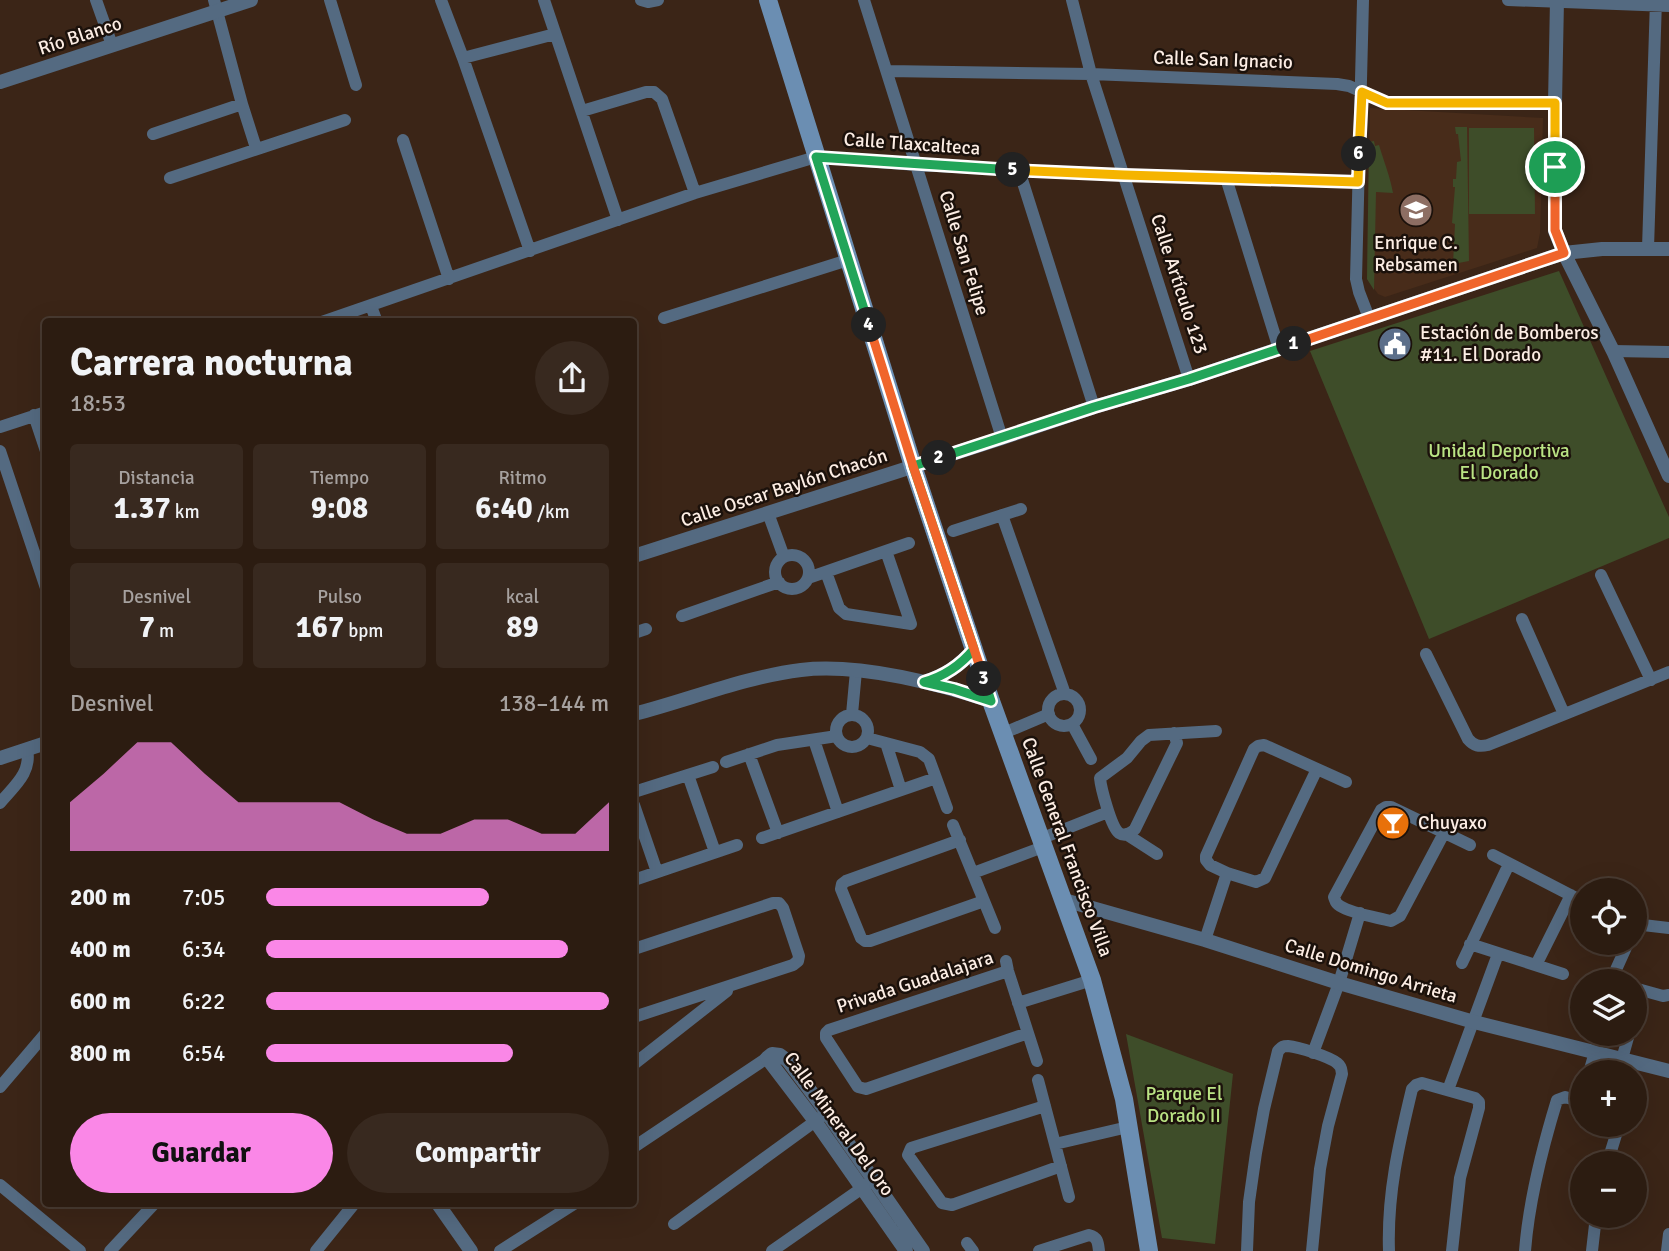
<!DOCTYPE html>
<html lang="es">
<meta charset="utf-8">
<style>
:root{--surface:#2c1c11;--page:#38291f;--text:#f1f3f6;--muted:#a6a19f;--line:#483a31;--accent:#fa87e7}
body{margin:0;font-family:Signika,sans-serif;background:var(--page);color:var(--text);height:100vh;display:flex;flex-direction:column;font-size:26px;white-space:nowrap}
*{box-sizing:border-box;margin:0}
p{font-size:23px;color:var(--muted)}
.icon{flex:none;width:38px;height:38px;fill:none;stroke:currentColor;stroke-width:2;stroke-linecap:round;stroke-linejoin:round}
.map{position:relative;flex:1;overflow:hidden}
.sheet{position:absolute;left:42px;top:318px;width:595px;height:889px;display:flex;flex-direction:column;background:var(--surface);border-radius:7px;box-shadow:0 7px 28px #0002,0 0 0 2px var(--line)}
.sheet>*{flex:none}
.fabs{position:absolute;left:1570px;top:878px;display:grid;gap:14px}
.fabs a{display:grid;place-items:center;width:77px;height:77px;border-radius:50%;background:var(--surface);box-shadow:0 7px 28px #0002,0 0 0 2px var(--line);font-size:35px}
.pin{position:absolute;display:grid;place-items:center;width:60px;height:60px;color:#fff;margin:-30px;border:4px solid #fff;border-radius:50%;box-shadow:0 2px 7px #0007}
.km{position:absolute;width:35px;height:35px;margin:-18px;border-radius:50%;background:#222;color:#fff;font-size:19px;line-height:35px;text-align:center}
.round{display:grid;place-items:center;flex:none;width:74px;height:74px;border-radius:37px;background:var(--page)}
.summary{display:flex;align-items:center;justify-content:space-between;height:119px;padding:0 28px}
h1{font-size:38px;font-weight:700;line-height:52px}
.figures{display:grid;grid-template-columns:repeat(3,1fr);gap:10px;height:119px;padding:7px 28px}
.figures div{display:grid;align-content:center;border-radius:7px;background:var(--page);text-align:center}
.figures b{font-size:30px;font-weight:700}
.figures small{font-size:19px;font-weight:400}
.figures p{font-size:19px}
.chart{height:196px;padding:14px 28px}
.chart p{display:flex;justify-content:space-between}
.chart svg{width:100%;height:126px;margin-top:7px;fill:var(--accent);opacity:.7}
.action{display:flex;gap:14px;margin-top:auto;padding:14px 28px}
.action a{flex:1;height:80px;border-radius:42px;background:var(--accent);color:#111;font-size:28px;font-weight:700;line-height:80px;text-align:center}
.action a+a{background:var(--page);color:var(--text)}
ul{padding:0 28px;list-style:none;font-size:23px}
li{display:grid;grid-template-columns:112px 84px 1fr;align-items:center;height:52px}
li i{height:18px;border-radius:9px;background:var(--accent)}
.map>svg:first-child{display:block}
.built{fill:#482c1a}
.green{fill:#3e4d29}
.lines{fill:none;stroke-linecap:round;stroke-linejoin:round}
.minor{stroke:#546a81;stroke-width:12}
.tertiary{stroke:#546a81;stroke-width:14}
.secondary{stroke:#6b8eb2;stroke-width:18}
.split-1-casing{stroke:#fff;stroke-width:14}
.split-2-casing{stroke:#fff;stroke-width:14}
.split-3-casing{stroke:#fff;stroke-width:14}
.split-4-casing{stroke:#fff;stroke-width:14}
.split-5-casing{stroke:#fff;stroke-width:14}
.split-6-casing{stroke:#fff;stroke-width:14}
.split-7-casing{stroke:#fff;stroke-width:14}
.split-1{stroke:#f0652b;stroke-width:9}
.split-2{stroke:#22a559;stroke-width:9}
.split-3{stroke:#22a559;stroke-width:9}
.split-4{stroke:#f0652b;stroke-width:9}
.split-5{stroke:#22a559;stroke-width:9}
.split-6{stroke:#f5b400;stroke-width:9}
.split-7{stroke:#f5b400;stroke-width:9}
.labels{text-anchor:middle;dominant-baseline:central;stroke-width:5;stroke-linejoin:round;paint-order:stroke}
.street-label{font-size:19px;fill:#fcede4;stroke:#1b110b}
.poi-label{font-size:19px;fill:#fcede4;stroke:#1b110b;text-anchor:start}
.park-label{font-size:19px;fill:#bae384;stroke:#1b110b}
</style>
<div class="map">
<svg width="1669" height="1251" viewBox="0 0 1669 1251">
<rect width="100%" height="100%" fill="#3b2517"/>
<path class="built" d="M 1370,108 L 1543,118 L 1540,233 L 1537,248 L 1385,297 L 1378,294 L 1367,279 Z"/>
<path class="green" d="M 1455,127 L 1467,127 L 1469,261 L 1453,264 L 1455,224 L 1452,223 L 1455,187 L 1453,187 L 1453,179 L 1456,179 L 1457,162 L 1461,161 L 1458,134 L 1456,134 Z
M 1469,128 L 1534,128 L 1535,214 L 1469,214 Z
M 1374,141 L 1375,146 L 1379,145 C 1384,162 1390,176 1393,193 L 1376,192 L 1374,290 L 1367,279 L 1369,142 Z
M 1559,271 L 1669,517 L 1669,538 L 1429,639 L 1310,351 Z
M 1126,1034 L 1233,1074 L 1215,1244 L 1162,1238 Z"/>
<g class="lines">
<path class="minor" d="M 96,0 L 112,45
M 214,0 L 242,104 L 256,148
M 330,0 L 356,85
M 441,0 L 463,58 L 530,251
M 544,0 L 618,220
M 641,0 L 648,2 L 658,0
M 864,0 L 1002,438
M 1072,0 L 1091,74 L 1189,379
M 1363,0 L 1356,279 L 1359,292 L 1369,318
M 1508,0 L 1669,6
M 463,58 L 555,34
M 887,71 L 1091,74 L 1337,84 L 1349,86 L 1387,103 L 1555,103
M 582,111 L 646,92 L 654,92 L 662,99 L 695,193
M 153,134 L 242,104
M 403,140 L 449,279
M 1019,170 L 1094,407
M 170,178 L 345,120
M 1226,178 L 1279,349
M 1648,248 L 1656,0
M 371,306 L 377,322
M 664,318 L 848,260
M 322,322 L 695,193 L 816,157 L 916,165 L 1124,175 L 1358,182
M 1613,351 L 1669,352
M 34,415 L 46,451
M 0,427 L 46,412
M 0,451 L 46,588
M 768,513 L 784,557
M 1002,515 L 1065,694
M 953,531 L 1021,509
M775 572a17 17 0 1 1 34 0a17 17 0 1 1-34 0Z
M 826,572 L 839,608 L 846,614 L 911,624 L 886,551
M 1601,575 L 1651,680
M 808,578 L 909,543
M 682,616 L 779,582
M 1522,619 L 1564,714
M 634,633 L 646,629
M 1426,654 L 1468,739 C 1474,746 1479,747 1488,745 L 1669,672
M1048 710a16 16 0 1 1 32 0a16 16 0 1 1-32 0Z
M 852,714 L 856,671
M836 731a16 16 0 1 1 32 0a16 16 0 1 1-32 0Z
M 1072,724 L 1091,759
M 1004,733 L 1049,714
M 1174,733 L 1177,743 L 1135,829 C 1131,833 1125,837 1119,833 C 1111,827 1101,788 1100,778 L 1127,758 L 1141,741 L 1149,735 L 1216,731
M 867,738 L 920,752 L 929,759 L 947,808
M 814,740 L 838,812
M 886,743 L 901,790
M 749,754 L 778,833
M 726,762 L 777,745 L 837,736
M 1317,769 L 1265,878 L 1256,882 L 1227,873 L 1210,865 L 1206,860 L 1206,856 L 1254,749 L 1258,746 L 1264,745 L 1346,782
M 688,775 L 715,852
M 634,792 L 713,767
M 0,803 C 14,786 32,773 27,749
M 634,805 L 657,872
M 953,825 L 995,928
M 1444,833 L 1400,916 L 1391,921 C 1376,917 1353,914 1340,906 C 1335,903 1336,902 1334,897 L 1381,810 L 1386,807 L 1391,807 L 1470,845
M 1126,834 L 1157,854
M 762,838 L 936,778
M 1040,839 L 1108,812
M 960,840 L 846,881 L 842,884 L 841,889 L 861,938 L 865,941 L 870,941 L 984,901
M 1493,855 L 1582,901
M 973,873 L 1043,847
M 634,880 L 737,845
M 1634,929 L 1643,925 L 1669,928
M 1205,940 L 1227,873
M 1470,944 L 1563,974
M 634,949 L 773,903 L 779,903 L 783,908 L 799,956 L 798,961 L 793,965 L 634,1017
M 1006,961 L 1008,971 L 1037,1061
M 1462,963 L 1509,864
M 1536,965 L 1571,895
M 1008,971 L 829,1030 L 826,1033 L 826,1038 L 858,1087 L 866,1089 L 1028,1033
M 1616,982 L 1614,978 L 1614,974 L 1628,943
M 1634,988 L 1663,996 L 1669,995
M 1018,1003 L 1092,980
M 1634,1012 L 1641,990
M 1313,1053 L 1339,983 L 1360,913
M 1622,1059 L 1629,1034
M 634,1064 L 727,991
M 1589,1073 L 1595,1052
M 1038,1080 L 1069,1197
M 0,1087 L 46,1033
M 1448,1090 L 1498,954
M 1045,1106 L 911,1148 L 908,1155 L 942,1203 L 952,1205 L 1061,1166
M 1055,1144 L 1128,1127
M 634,1147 L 767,1058
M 1607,1164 L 1619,1125
M 0,1185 L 80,1251
M 674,1224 L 821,1117
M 967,1243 L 973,1251
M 110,1251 L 154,1204
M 316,1251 L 354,1204
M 500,1251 L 574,1204
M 772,1251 L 868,1184
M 1039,1251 L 1089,1235 C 1098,1237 1098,1243 1099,1251
M 1247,1251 L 1249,1202 L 1256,1153 L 1264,1109 L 1278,1051 C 1282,1047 1282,1046 1288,1046 C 1299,1047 1330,1057 1337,1063 C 1342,1067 1341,1069 1342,1074 L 1328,1126 L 1320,1169 L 1312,1251
M 1389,1251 C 1387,1194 1399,1143 1412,1089 L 1416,1085 L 1422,1083 L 1475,1098 L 1479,1102 L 1479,1108 L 1460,1178 L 1452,1251
M 1525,1251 C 1529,1199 1542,1149 1557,1100 L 1565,1097 L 1582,1102
M 1592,1251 L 1596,1216
M 1667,1251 L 1669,1234"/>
<path class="tertiary" d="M 1557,0 L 1555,103 L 1555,231 L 1564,253 L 1613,351 L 1669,476
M 0,82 L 251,0
M 634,556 L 1002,438 L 1094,407 L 1189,379 L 1564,253 L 1602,249 L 1669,249
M 924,682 C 945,676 960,666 974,649
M 634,714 C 689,700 744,677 801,670 C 860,663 935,683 991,701
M 0,758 L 46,743
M 1064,900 L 1205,940 L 1339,983 L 1474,1022 L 1669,1071
M 438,1204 L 471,1251
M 906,1251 L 815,1121 L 767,1058 L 772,1054 L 780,1055 L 788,1061 L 827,1113 L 923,1251"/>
<path class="secondary" d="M 768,0 L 913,466 L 991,701 L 1092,980 L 1124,1099 L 1149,1251"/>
</g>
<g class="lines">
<defs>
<path id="split-1" d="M 1294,344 L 1564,253 L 1555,230 L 1555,167"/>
<path id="split-2" d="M 939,458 L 1094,407 L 1189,379 L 1294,344"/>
<path id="split-3" d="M 939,458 L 913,466 L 974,649 C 960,666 945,676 924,682 L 954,689 L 991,701 L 984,679"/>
<path id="split-4" d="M 869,325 L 913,466 L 984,679"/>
<path id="split-5" d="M 869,325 L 816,157 L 1013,170"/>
<path id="split-6" d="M 1013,170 L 1124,175 L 1358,182 L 1359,154"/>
<path id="split-7" d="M 1359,154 L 1362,92 L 1387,103 L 1555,103 L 1555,167"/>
</defs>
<use href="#split-1" class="split-1-casing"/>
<use href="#split-2" class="split-2-casing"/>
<use href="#split-3" class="split-3-casing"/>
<use href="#split-4" class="split-4-casing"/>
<use href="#split-5" class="split-5-casing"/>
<use href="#split-6" class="split-6-casing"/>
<use href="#split-7" class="split-7-casing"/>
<use href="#split-1" class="split-1"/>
<use href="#split-2" class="split-2"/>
<use href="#split-3" class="split-3"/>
<use href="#split-4" class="split-4"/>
<use href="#split-5" class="split-5"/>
<use href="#split-6" class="split-6"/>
<use href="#split-7" class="split-7"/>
</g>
<defs>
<symbol id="school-disc" viewBox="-11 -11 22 22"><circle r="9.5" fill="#8d6e63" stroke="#1b110b"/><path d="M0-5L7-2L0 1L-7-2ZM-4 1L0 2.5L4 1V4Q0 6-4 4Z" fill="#fff"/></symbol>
<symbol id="civic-disc" viewBox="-11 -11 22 22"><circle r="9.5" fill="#5c6f8a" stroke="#1b110b"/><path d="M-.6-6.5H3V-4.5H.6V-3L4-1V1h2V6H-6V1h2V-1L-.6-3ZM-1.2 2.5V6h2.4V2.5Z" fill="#fff"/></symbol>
<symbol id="bar-disc" viewBox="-11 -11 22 22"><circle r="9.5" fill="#e8710a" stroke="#1b110b"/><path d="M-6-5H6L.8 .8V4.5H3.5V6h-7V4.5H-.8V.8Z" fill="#fff"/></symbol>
</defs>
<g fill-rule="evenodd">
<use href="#school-disc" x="1397" y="191" width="38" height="38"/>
<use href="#civic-disc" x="1376" y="325" width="38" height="38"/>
<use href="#bar-disc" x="1374" y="804" width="38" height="38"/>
</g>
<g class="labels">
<g class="street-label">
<text transform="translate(80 36) rotate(-18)">Río Blanco</text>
<text transform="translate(1223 60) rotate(2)">Calle San Ignacio</text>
<text transform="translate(912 144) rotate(4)">Calle Tlaxcalteca</text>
<text transform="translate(964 253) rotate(73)">Calle San Felipe</text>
<text transform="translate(1179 284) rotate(72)">Calle Artículo 123</text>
<text transform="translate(784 488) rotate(-18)">Calle Oscar Baylón Chacón</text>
<text transform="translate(1067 847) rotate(70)">Calle General Francisco Villa</text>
<text transform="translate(1371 971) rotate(17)">Calle Domingo Arrieta</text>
<text transform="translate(915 982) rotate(-18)">Privada Guadalajara</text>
<text transform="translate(839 1124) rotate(54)">Calle Mineral Del Oro</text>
</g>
<g class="poi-label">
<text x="1416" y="243" text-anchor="middle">Enrique C.<tspan x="1416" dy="22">Rebsamen</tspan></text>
<text x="1420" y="333">Estación de Bomberos<tspan x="1420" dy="22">#11. El Dorado</tspan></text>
<text x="1418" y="823">Chuyaxo</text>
</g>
<g class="park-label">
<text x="1499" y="451">Unidad Deportiva<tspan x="1499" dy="22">El Dorado</tspan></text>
<text x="1184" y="1094">Parque El<tspan x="1184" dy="22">Dorado II</tspan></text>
</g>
</g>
</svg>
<div class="fabs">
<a><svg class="icon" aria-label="locate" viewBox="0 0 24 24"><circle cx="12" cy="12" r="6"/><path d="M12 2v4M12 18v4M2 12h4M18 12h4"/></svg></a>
<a><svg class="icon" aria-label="layers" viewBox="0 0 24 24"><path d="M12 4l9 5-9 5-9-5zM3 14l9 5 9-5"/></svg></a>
<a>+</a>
<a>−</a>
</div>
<div class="pin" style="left:1555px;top:167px;background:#1e9e55"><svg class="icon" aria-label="arrive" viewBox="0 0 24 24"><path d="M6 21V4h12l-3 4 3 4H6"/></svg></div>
<b class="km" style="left:1294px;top:344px">1</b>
<b class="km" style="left:939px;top:458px">2</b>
<b class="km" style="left:984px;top:679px">3</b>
<b class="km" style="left:869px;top:325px">4</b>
<b class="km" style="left:1013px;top:170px">5</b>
<b class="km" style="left:1359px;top:154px">6</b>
<section class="sheet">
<div class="summary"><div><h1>Carrera nocturna</h1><p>18:53</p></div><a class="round"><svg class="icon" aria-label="share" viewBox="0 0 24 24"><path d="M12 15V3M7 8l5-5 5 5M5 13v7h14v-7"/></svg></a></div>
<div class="figures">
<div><p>Distancia</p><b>1.37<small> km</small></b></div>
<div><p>Tiempo</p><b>9:08</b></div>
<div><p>Ritmo</p><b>6:40<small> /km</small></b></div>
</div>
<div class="figures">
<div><p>Desnivel</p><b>7<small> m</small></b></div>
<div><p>Pulso</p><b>167<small> bpm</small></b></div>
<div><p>kcal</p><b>89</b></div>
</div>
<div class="chart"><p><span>Desnivel</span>138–144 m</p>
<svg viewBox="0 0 160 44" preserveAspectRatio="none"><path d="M0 44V27L10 17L20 6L30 6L40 17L50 27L60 27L70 27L80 27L90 33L100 38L110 38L120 33L130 33L140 38L150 38L160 27V44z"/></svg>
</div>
<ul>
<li><b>200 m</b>7:05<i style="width:65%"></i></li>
<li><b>400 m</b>6:34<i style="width:88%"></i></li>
<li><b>600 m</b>6:22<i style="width:100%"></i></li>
<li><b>800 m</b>6:54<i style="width:72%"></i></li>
</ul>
<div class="action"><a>Guardar</a><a>Compartir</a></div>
</section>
</div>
